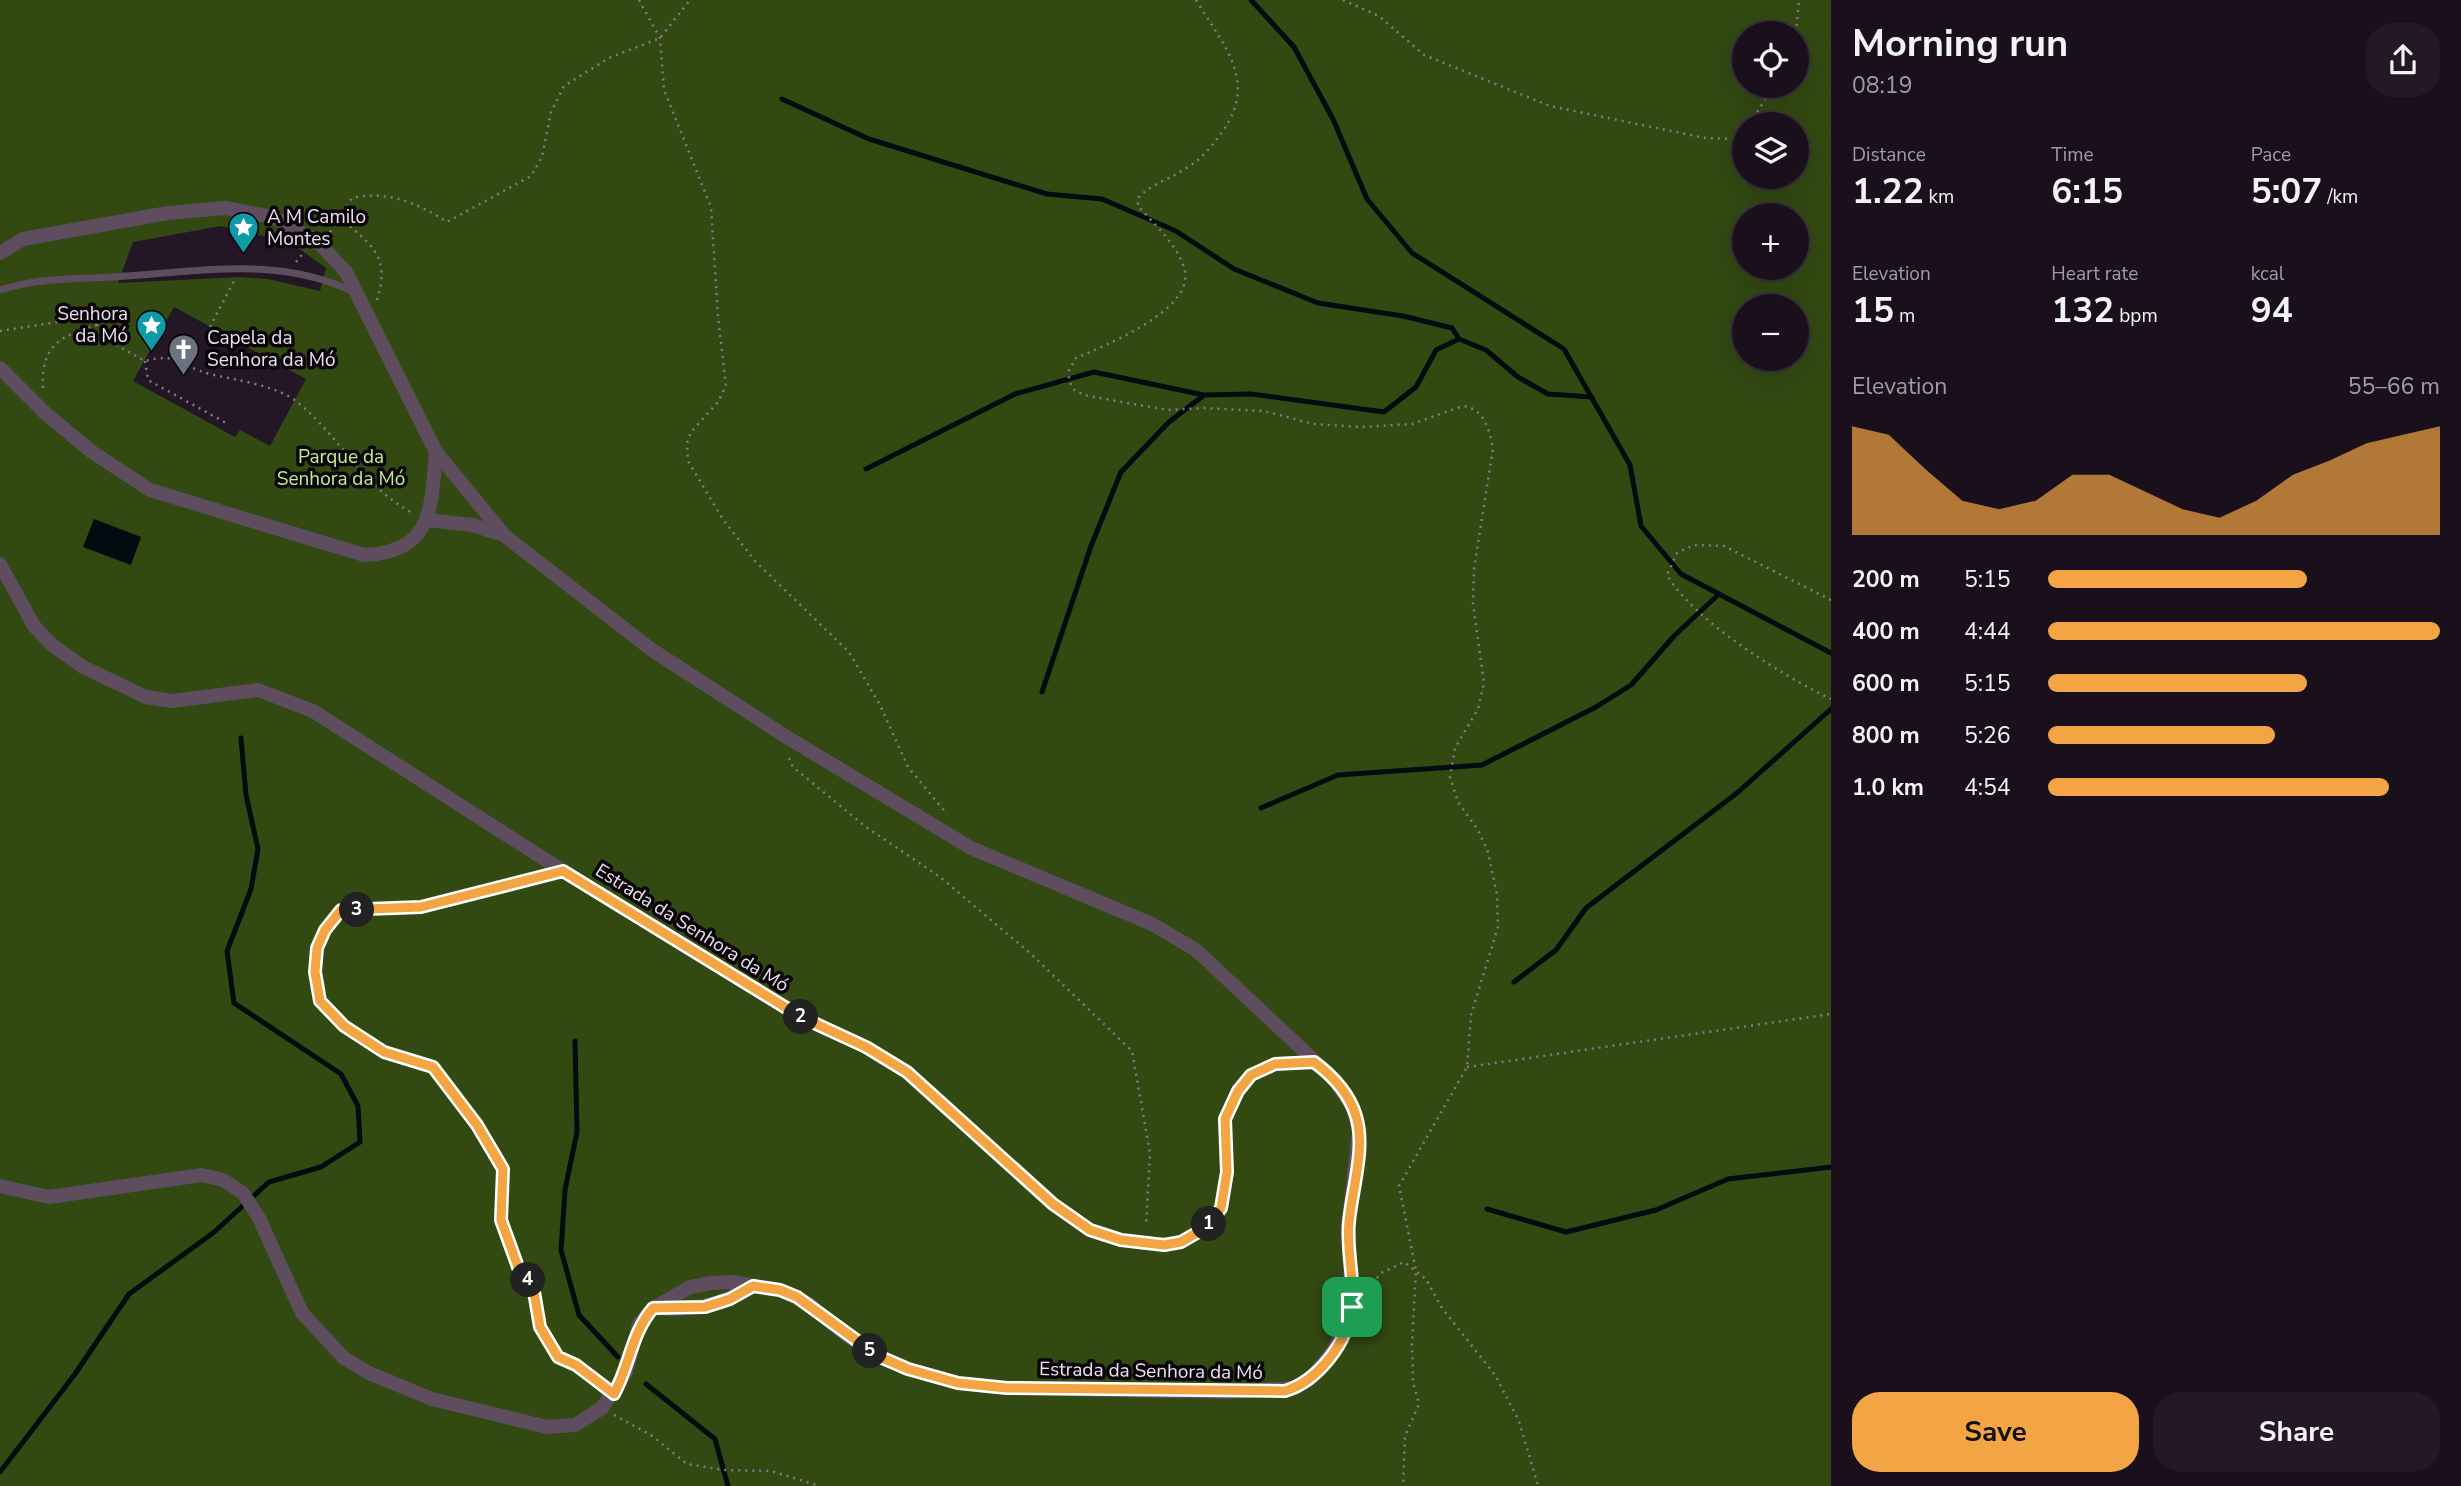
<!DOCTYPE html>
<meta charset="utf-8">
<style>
:root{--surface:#1a101c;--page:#231925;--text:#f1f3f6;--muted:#9f9da3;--line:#38303b;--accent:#f3a443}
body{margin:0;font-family:"Nunito Sans",sans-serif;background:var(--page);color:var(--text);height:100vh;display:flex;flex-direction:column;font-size:26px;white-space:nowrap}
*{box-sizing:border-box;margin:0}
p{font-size:23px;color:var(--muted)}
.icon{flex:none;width:38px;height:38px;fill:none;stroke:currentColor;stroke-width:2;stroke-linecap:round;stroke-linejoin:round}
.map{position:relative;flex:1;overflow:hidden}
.sheet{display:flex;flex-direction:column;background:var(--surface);width:630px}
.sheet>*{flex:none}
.tools{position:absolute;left:1732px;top:21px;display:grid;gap:14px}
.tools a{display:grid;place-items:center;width:77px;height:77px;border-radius:50%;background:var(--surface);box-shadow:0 7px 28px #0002,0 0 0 2px var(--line);font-size:35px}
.pin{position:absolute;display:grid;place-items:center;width:60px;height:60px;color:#fff;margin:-30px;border-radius:14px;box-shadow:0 4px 10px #0006}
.km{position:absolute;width:35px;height:35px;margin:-18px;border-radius:50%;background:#222;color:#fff;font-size:19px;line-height:35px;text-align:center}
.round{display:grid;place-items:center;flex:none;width:74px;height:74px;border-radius:28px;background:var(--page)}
.headline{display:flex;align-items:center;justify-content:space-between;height:119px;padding:0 21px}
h1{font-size:38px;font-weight:700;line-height:52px}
.stats{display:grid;grid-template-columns:repeat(3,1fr);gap:10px;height:119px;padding:7px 21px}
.stats div{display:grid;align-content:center}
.stats b{font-size:35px;font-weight:700}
.stats small{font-size:19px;font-weight:400}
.stats p{font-size:19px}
.chart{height:196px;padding:14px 21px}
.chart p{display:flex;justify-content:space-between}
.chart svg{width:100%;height:126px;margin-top:7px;fill:var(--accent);opacity:.7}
.primary-button{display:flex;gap:14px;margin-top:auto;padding:14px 21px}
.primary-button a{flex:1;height:80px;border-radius:28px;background:var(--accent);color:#111;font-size:28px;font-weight:700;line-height:80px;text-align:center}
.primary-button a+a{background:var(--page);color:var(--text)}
ul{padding:0 21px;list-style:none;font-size:23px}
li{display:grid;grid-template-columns:112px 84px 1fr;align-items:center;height:52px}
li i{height:18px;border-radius:9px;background:var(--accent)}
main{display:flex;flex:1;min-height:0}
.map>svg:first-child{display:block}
.green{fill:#324912;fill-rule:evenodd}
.water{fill:#020c10}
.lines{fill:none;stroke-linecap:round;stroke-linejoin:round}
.stream{stroke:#020c10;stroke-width:5}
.path{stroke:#847986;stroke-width:2.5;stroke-dasharray:2 5;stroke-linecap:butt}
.lane{stroke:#5d4d5e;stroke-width:7}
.street{stroke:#5d4d5e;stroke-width:14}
.route-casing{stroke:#fff;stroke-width:14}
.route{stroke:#f3a443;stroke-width:9}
.labels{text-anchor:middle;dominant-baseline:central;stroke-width:7;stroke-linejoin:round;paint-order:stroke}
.poi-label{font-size:19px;fill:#ebe1ec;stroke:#09050a;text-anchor:start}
.park-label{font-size:19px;fill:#c1ef8f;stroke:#09050a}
.street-label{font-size:19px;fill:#ebe1ec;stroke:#09050a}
</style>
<main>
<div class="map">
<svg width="1831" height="1486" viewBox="0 0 1831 1486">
<rect width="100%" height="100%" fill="#231625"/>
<path class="green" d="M 0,0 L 1831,0 L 1831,1486 L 0,1486 ZM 1745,33 L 1797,33 L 1797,86 L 1745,86 ZM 1745,124 L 1797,124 L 1797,177 L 1745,177 ZM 1745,215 L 1797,215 L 1797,268 L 1745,268 ZM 221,226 L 290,242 L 326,268 L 320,291 L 268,279 L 240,277 L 118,283 L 133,242 ZM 1745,306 L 1797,306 L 1797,359 L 1745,359 ZM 174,307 L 306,379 L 270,446 L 240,430 L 235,437 L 133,381 Z"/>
<path class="water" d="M 94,519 L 141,537 L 131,565 L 83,547 Z"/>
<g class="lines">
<path class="stream" d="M 1251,0 L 1294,47 L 1333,119 L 1367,199 L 1412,253 L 1564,349 L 1630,465 L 1641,526 L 1681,574 L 1831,653
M 782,99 L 869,139 L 1047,194 L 1102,199 L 1176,231 L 1234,269 L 1318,303 L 1403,316 L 1452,328 L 1459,339
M 866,469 L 1015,394 L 1094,372 L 1204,395 L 1251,394 L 1384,412 L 1416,387 L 1436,350 L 1459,339 L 1486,350 L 1518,377 L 1548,394 L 1592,397
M 1042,692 L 1091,546 L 1121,472 L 1169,422 L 1203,396
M 1261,808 L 1338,775 L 1482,765 L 1596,707 L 1631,685 L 1675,635 L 1719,594
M 1514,982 L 1556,950 L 1586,908 L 1737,793 L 1831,709
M 575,1041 L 577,1132 L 565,1190 L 561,1250 L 579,1315 L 618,1357
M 1487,1209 L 1566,1232 L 1656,1210 L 1728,1179 L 1831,1167
M 646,1384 L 715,1439 L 728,1486
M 0,1472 L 75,1374 L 129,1294 L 213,1233 L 269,1182 L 321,1167 L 360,1142 L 358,1106 L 341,1074 L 234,1003 L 227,951 L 251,889 L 258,849 L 246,795 L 241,738"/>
<path class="path" d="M 639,0 L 660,38 L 664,90 L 711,207 L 718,317 L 726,386 L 718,402 L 691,432 L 687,443 L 688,461 L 722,518 L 755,561 L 849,652 L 880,705 L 908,767 L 947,814
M 1196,0 C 1223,45 1259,81 1222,132 C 1212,146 1203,158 1188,167 C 1171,179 1152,183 1138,198 L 1138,206 C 1154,224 1180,247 1185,272 C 1192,311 1104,346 1076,358 L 1069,370 L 1069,381 L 1075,391 L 1088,396 L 1168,410 L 1204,408 L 1264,411 L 1314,424 L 1361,427 L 1412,424 L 1463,406 C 1485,409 1489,430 1493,448 L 1474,569 L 1473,604 L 1484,683 L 1478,709 L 1455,748 L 1450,777 L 1458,802 L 1478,830 L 1488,852 L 1497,895 L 1498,927 L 1471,1015 L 1467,1067 L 1399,1186 L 1416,1271 L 1412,1343 L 1413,1382 L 1419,1404 L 1405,1436 L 1403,1486
M 1343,0 L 1379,16 L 1424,55 L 1550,106 L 1705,138 L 1734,139 L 1745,129
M 1796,33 L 1799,0
M 1750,124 L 1773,86
M 330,232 L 340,218
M 296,262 L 305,251
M 377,300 C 391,255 371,245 340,218 L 352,198 C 386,190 418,203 447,222 L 531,176 L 542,157 L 551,112 L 564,86 L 609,58 L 660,38 L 690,0
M 210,327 L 234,281
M 0,331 L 70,320 L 87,321 L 97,325 L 118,346 L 145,361 C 181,352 178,366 210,374 C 235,380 275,385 296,401 C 338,434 363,487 411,512
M 145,361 L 148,380 L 228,424
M 43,388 C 41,346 59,336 97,325
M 1831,600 L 1724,546 L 1694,545 L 1677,553 L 1667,575 C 1694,621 1783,676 1831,699
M 789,758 L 793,767 L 866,827 L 940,877 L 1030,953 L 1132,1051 L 1150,1153 L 1146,1226
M 543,877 L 421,907 L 341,910 L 325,930 L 317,948 L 315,972 L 320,1001 L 344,1026 L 384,1052 L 433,1067 L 477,1125 L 503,1169 L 501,1220 L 518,1267 L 533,1287 L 539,1327 L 558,1357 L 575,1365 L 598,1384
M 1467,1067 L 1831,1014
M 1368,1289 L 1381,1273 L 1404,1262 L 1426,1279 L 1442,1308 L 1495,1375 L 1519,1421 L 1538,1486
M 614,1415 L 651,1435 L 687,1464 L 724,1470 L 771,1471 L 820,1486"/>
<path class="lane" d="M 0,290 C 38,278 72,279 111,277 C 195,273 275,254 354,292"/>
<path class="street" d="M 0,253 L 23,239 L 168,213 L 225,208 L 273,217 L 317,241 L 346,272 L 436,452 L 505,536 L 652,650 L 785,736 L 971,848 L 1152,924 L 1196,950 L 1334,1079 L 1353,1108 L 1359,1131 L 1348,1227 L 1352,1307 L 1333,1351 L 1310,1379 L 1295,1388 L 1227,1392 L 1007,1388 L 958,1383 L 908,1369 L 878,1356 L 846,1335 L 809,1304 L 780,1290 L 732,1282 L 711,1283 L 690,1287 L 653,1308 L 639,1324 L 626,1372 L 602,1408 L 575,1425 L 547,1427 L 432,1399 L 369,1373 L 344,1358 L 302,1313 L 259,1218 L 243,1193 L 223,1180 L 202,1175 L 49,1197 L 0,1186
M 0,368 L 45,413 L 92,452 L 150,490 L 364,555 C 433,552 431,509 436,452
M 427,520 L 472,525 L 504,535
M 0,564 L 34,626 L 52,645 L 83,667 L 146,697 L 172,701 L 258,690 L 313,711 L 563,871 L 801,1017 L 866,1047 L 907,1072 L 1053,1204 L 1090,1230 L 1121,1240 L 1164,1245 L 1181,1242 L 1207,1227 L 1221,1208 L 1227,1172 L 1225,1119 L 1238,1091 L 1251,1075 L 1275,1064 L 1314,1062
M 653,1308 C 691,1311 720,1305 753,1287"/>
</g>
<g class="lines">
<defs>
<path id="route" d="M 563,871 L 801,1017 L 866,1047 L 907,1072 L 1053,1204 L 1090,1230 L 1121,1240 L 1164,1245 L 1181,1242 L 1207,1227 L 1221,1208 L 1227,1172 L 1225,1119 L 1238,1091 L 1251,1075 L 1275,1064 L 1314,1062 C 1333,1076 1349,1093 1356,1116 C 1366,1148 1352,1189 1349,1222 C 1346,1250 1355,1279 1352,1307 C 1348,1342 1318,1381 1285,1391 L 1007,1388 L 958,1383 L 908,1369 L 878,1356 L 797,1297 L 780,1290 L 753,1286 L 730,1299 L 705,1307 L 653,1308 C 631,1334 630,1365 614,1394 L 576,1365 L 558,1357 L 540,1327 L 533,1286 L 518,1267 L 501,1220 L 503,1169 L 477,1125 L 433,1067 L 384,1052 L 344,1026 L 320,1001 L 315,972 L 317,948 L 325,930 L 341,910 L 421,907 Z"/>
</defs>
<use href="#route" class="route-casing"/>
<use href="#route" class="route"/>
</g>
<defs>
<symbol id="sight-pin" viewBox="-11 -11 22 30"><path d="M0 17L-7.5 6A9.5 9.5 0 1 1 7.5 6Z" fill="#0f9aa8" stroke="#09050a"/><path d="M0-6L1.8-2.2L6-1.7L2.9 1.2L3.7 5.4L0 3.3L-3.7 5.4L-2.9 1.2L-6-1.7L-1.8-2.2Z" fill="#fff"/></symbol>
<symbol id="church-pin" viewBox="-11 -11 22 30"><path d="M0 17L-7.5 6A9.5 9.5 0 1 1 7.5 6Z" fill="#6b7280" stroke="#09050a"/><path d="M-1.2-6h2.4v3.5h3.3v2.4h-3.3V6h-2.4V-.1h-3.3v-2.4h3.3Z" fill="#fff"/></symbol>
</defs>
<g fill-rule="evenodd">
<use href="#sight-pin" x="226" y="210" width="35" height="47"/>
<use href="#sight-pin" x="134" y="308" width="35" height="47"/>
<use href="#church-pin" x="166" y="332" width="35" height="47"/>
</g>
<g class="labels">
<g class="poi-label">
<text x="267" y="217">A M Camilo<tspan x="267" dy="22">Montes</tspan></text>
<text x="128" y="314" text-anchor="end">Senhora<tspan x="128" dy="22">da Mó</tspan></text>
<text x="207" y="338">Capela da<tspan x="207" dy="22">Senhora da Mó</tspan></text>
</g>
<g class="park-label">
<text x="341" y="457">Parque da<tspan x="341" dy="22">Senhora da Mó</tspan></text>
</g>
<g class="street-label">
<text transform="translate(692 928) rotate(32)">Estrada da Senhora da Mó</text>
<text transform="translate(1151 1371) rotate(1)">Estrada da Senhora da Mó</text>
</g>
</g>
</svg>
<div class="tools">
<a><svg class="icon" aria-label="locate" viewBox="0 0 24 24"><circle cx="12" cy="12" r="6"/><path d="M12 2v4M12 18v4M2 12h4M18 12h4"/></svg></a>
<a><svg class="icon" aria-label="layers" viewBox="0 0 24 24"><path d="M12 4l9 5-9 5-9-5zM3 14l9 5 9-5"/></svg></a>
<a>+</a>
<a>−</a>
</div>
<div class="pin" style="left:1352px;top:1307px;background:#1e9e55"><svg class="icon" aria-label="arrive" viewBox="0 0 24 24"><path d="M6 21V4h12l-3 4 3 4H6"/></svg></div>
<b class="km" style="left:1209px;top:1224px">1</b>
<b class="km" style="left:801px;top:1017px">2</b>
<b class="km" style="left:357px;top:910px">3</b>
<b class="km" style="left:528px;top:1280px">4</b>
<b class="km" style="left:870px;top:1351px">5</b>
</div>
<section class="sheet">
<div class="headline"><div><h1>Morning run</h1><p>08:19</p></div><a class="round"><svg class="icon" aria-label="share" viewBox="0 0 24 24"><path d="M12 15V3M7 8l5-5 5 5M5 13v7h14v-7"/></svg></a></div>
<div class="stats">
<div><p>Distance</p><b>1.22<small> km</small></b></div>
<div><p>Time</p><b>6:15</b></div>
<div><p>Pace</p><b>5:07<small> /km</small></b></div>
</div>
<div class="stats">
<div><p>Elevation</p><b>15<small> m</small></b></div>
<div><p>Heart rate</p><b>132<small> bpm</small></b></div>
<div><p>kcal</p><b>94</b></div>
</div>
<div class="chart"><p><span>Elevation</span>55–66 m</p>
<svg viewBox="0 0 160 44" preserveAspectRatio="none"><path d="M0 44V6L10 9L20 21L30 32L40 35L50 32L60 23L70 23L80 29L90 35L100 38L110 32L120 23L130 18L140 12L150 9L160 6V44z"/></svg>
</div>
<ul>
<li><b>200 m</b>5:15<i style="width:66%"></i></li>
<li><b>400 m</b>4:44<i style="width:100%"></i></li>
<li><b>600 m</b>5:15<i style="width:66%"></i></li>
<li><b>800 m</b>5:26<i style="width:58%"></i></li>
<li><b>1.0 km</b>4:54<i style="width:87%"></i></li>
</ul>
<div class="primary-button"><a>Save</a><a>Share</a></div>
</section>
</main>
